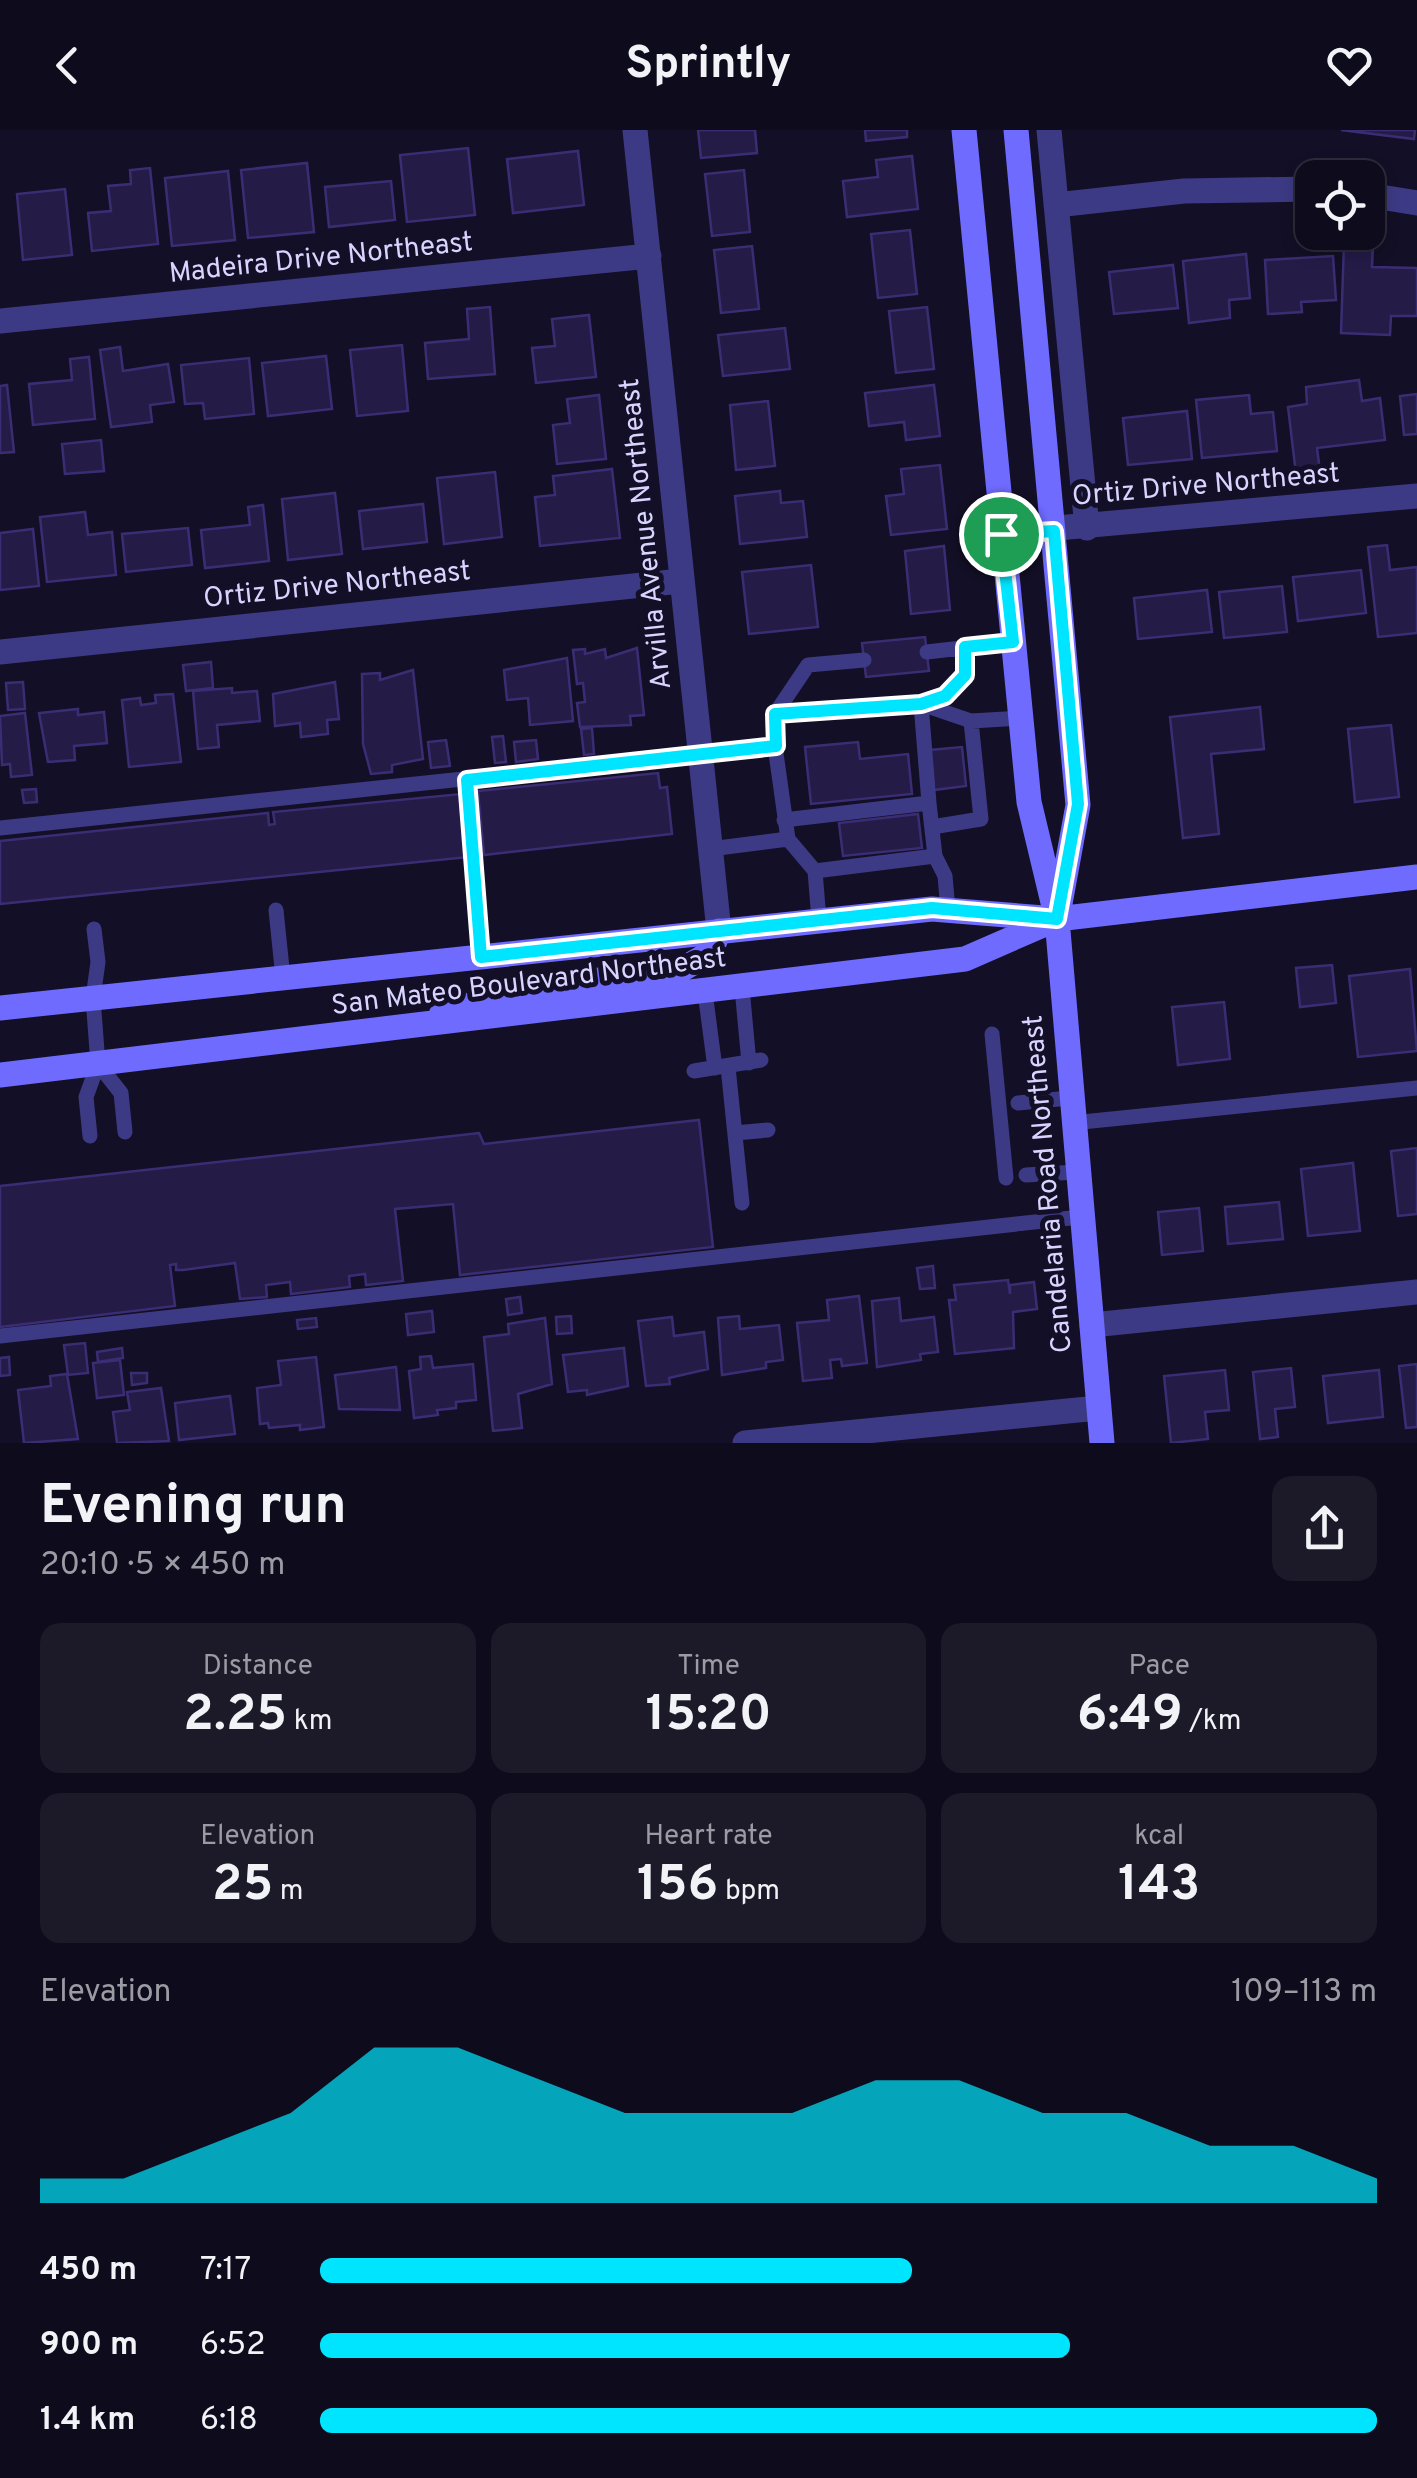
<!DOCTYPE html>
<meta charset="utf-8">
<style>
:root{--surface:#0e0b1c;--page:#1c1929;--text:#f1f3f6;--muted:#9b9ba3;--line:#2e2b3b;--accent:#00e5ff}
body{margin:0;font-family:Overpass,sans-serif;background:var(--page);color:var(--text);height:100vh;display:flex;flex-direction:column;font-size:38px;white-space:nowrap}
*{box-sizing:border-box;margin:0}
p{font-size:32px;color:var(--muted)}
.icon{flex:none;width:55px;height:55px;fill:none;stroke:currentColor;stroke-width:2;stroke-linecap:round;stroke-linejoin:round}
.map{position:relative;height:1313px;overflow:hidden}
.sheet{display:flex;flex-direction:column;background:var(--surface);flex:1}
.sheet>*{flex:none}
.buttons{position:absolute;left:1295px;top:30px;display:grid;gap:20px}
.buttons a{display:grid;place-items:center;width:90px;height:90px;border-radius:20px;background:var(--surface);box-shadow:0 5px 15px #0003,0 0 0 2px var(--line);font-size:50px}
.pin{position:absolute;display:grid;place-items:center;width:85px;height:85px;color:#fff;margin:-42px;border:5px solid #fff;border-radius:50%;box-shadow:0 2px 10px #0007}
.round{display:grid;place-items:center;flex:none;width:105px;height:105px;border-radius:20px;background:var(--page)}
.summary{display:flex;align-items:center;justify-content:space-between;height:170px;padding:0 40px}
h1{font-size:55px;font-weight:700;line-height:75px}
.stats{display:grid;grid-template-columns:repeat(3,1fr);gap:15px;height:170px;padding:10px 40px}
.stats div{display:grid;align-content:center;border-radius:20px;background:var(--page);text-align:center}
.stats b{font-size:50px;font-weight:700}
.stats small{font-size:28px;font-weight:400}
.stats p{font-size:28px}
.chart{height:280px;padding:20px 40px}
.chart p{display:flex;justify-content:space-between}
.chart svg{width:100%;height:180px;margin-top:10px;fill:var(--accent);opacity:.7}
ul{padding:0 40px;list-style:none;font-size:32px}
li{display:grid;grid-template-columns:160px 120px 1fr;align-items:center;height:75px}
li i{height:25px;border-radius:12px;background:var(--accent)}
header{display:flex;justify-content:space-between;align-items:center;height:130px;padding:0 40px;background:var(--surface);font-size:45px;font-weight:700}
.map>svg:first-child{display:block}
.building{fill:#241b47;stroke:#3b2d73;stroke-width:2.5}
.lines{fill:none;stroke-linecap:round;stroke-linejoin:round}
.service{stroke:#3d3a85;stroke-width:15}
.minor{stroke:#3d3a85;stroke-width:25}
.secondary{stroke:#6f6bff;stroke-width:25}
.route-casing{stroke:#fff;stroke-width:20}
.route{stroke:#00e5ff;stroke-width:12}
.labels{text-anchor:middle;dominant-baseline:central;stroke-width:10;stroke-linejoin:round;paint-order:stroke}
.street-label{font-size:28px;fill:#d9d4ff;stroke:#130f26}
</style>
<header><svg class="icon" aria-label="back" viewBox="0 0 24 24"><path d="M15 5l-7 7 7 7"/></svg>Sprintly<svg class="icon" aria-label="heart" viewBox="0 0 24 24"><path d="M12 20l-8-8c-3-5 5-10 8-4 3-6 11-1 8 4z"/></svg></header>
<div class="map">
<svg width="1417" height="1313" viewBox="0 0 1417 1313">
<rect width="100%" height="100%" fill="#130f26"/>
<path class="building" d="M 698,0 L 755,0 L 757,23 L 701,28 Z
M 865,0 L 907,0 L 907,7 L 866,11 Z
M 1341,0 L 1415,0 L 1414,9 Z
M 468,18 L 475,85 L 407,92 L 400,25 Z
M 578,21 L 584,75 L 513,83 L 507,29 Z
M 912,26 L 918,79 L 847,87 L 843,51 L 878,47 L 876,30 Z
M 307,33 L 314,102 L 248,108 L 241,40 Z
M 150,38 L 158,114 L 92,121 L 88,83 L 111,81 L 108,56 L 131,54 L 130,40 Z
M 744,40 L 750,102 L 712,106 L 705,44 Z
M 228,41 L 235,110 L 172,116 L 165,48 Z
M 391,51 L 395,90 L 329,97 L 325,57 Z
M 65,59 L 72,125 L 23,130 L 17,64 Z
M 910,100 L 917,164 L 878,168 L 871,104 Z
M 1344,112 L 1373,113 L 1372,137 L 1417,138 L 1417,186 L 1391,186 L 1390,205 L 1341,203 Z
M 752,116 L 759,179 L 721,183 L 714,120 Z
M 1246,124 L 1250,168 L 1229,170 L 1230,188 L 1189,193 L 1183,131 Z
M 1333,126 L 1336,170 L 1301,172 L 1302,182 L 1268,184 L 1265,130 Z
M 1173,135 L 1178,178 L 1114,184 L 1109,142 Z
M 490,177 L 495,244 L 428,249 L 425,213 L 469,209 L 467,179 Z
M 927,177 L 934,239 L 896,243 L 889,181 Z
M 589,185 L 596,247 L 536,253 L 532,218 L 555,216 L 552,189 Z
M 785,198 L 790,239 L 723,246 L 718,205 Z
M 402,215 L 408,281 L 357,286 L 350,220 Z
M 120,217 L 123,241 L 168,234 L 174,272 L 150,275 L 152,292 L 111,297 L 100,220 Z
M 326,226 L 332,279 L 268,286 L 262,233 Z
M 89,227 L 95,289 L 33,295 L 29,254 L 72,250 L 70,229 Z
M 249,228 L 254,284 L 205,289 L 203,273 L 185,274 L 181,235 Z
M 1359,250 L 1362,271 L 1380,268 L 1385,310 L 1317,318 L 1320,341 L 1296,344 L 1288,277 L 1307,274 L 1306,257 Z
M 7,255 L 14,322 L 0,323 L 0,256 Z
M 934,255 L 940,306 L 906,310 L 904,292 L 869,296 L 865,263 Z
M 1417,264 L 1417,304 L 1404,305 L 1400,266 Z
M 599,265 L 606,329 L 557,334 L 553,295 L 570,293 L 567,269 Z
M 1249,265 L 1251,284 L 1273,282 L 1277,321 L 1202,328 L 1196,270 Z
M 768,271 L 775,336 L 736,340 L 730,275 Z
M 1187,281 L 1192,329 L 1128,335 L 1123,288 Z
M 101,310 L 104,341 L 65,344 L 62,314 Z
M 940,335 L 947,399 L 891,405 L 886,366 L 904,364 L 901,339 Z
M 612,339 L 620,408 L 540,416 L 535,367 L 555,365 L 553,346 Z
M 495,342 L 502,407 L 444,414 L 437,348 Z
M 780,361 L 781,373 L 803,371 L 807,407 L 740,414 L 735,366 Z
M 335,363 L 342,424 L 288,430 L 282,369 Z
M 423,374 L 427,412 L 363,419 L 359,381 Z
M 263,375 L 269,431 L 205,438 L 201,400 L 250,395 L 248,377 Z
M 85,382 L 88,405 L 112,402 L 116,445 L 47,452 L 40,387 Z
M 188,398 L 192,435 L 126,442 L 122,404 Z
M 33,399 L 39,456 L 0,460 L 0,403 Z
M 1387,415 L 1390,440 L 1417,437 L 1417,503 L 1378,507 L 1368,417 Z
M 944,416 L 950,480 L 911,484 L 905,421 Z
M 811,435 L 818,497 L 749,504 L 742,442 Z
M 1361,440 L 1366,483 L 1298,491 L 1293,447 Z
M 1282,456 L 1287,502 L 1224,508 L 1219,462 Z
M 1207,460 L 1212,502 L 1138,509 L 1134,468 Z
M 925,507 L 929,541 L 866,547 L 862,513 Z
M 637,518 L 644,585 L 630,586 L 631,595 L 580,597 L 577,573 L 585,572 L 583,553 L 577,554 L 573,520 L 585,519 L 585,524 L 605,519 L 606,528 Z
M 567,528 L 573,591 L 530,595 L 528,568 L 507,570 L 504,540 Z
M 211,532 L 213,558 L 186,561 L 183,535 Z
M 413,540 L 423,629 L 392,635 L 392,642 L 371,644 L 363,614 L 362,544 L 380,543 L 380,550 Z
M 23,552 L 25,579 L 8,580 L 6,553 Z
M 335,552 L 339,589 L 327,590 L 328,604 L 301,607 L 300,593 L 275,596 L 273,564 Z
M 232,558 L 232,563 L 257,561 L 260,591 L 217,595 L 219,617 L 198,619 L 193,561 Z
M 173,564 L 181,632 L 129,637 L 122,570 L 140,568 L 141,575 L 156,573 L 155,565 Z
M 1260,577 L 1264,619 L 1211,624 L 1219,704 L 1183,708 L 1170,587 Z
M 78,579 L 78,585 L 104,582 L 107,613 L 74,616 L 75,630 L 48,632 L 39,583 Z
M 25,583 L 32,645 L 11,647 L 10,634 L 2,635 L 0,586 Z
M 1391,595 L 1399,667 L 1355,672 L 1348,599 Z
M 592,598 L 594,624 L 584,625 L 581,599 Z
M 503,606 L 506,632 L 495,633 L 492,607 Z
M 446,610 L 450,636 L 431,638 L 428,612 Z
M 536,610 L 538,629 L 516,632 L 514,612 Z
M 858,612 L 860,629 L 908,624 L 912,664 L 811,674 L 805,617 Z
M 962,617 L 966,656 L 934,660 L 930,620 Z
M 658,643 L 660,658 L 667,657 L 672,704 L 484,725 L 478,661 Z
M 36,659 L 37,672 L 24,673 L 22,660 Z
M 461,664 L 469,727 L 0,774 L 0,711 L 268,683 L 269,695 L 275,694 L 273,682 Z
M 918,684 L 922,718 L 843,726 L 839,693 Z
M 1332,835 L 1336,873 L 1300,877 L 1296,838 Z
M 1410,839 L 1417,921 L 1358,927 L 1349,846 Z
M 1224,872 L 1230,929 L 1178,935 L 1172,877 Z
M 699,990 L 713,1117 L 460,1145 L 453,1074 L 395,1079 L 403,1151 L 366,1155 L 365,1144 L 349,1146 L 350,1157 L 291,1164 L 290,1152 L 266,1155 L 267,1167 L 240,1169 L 235,1133 L 183,1140 L 176,1140 L 176,1134 L 170,1135 L 175,1176 L 0,1197 L 0,1056 L 479,1003 L 484,1014 Z
M 1417,1018 L 1417,1084 L 1398,1086 L 1391,1021 Z
M 1353,1033 L 1360,1101 L 1308,1106 L 1301,1039 Z
M 1279,1072 L 1283,1109 L 1228,1114 L 1225,1077 Z
M 1199,1078 L 1203,1121 L 1162,1125 L 1158,1082 Z
M 933,1136 L 935,1158 L 920,1159 L 917,1138 Z
M 1008,1150 L 1010,1164 L 1010,1155 L 1034,1152 L 1037,1179 L 1013,1182 L 1014,1218 L 955,1224 L 949,1170 L 956,1170 L 954,1155 Z
M 859,1166 L 867,1233 L 842,1236 L 841,1229 L 830,1230 L 832,1248 L 803,1251 L 797,1193 L 829,1190 L 827,1170 Z
M 520,1167 L 522,1183 L 508,1185 L 506,1169 Z
M 899,1168 L 901,1191 L 934,1187 L 938,1222 L 920,1224 L 921,1230 L 877,1237 L 872,1171 Z
M 432,1181 L 434,1202 L 408,1205 L 406,1184 Z
M 571,1186 L 572,1203 L 557,1204 L 556,1187 Z
M 739,1186 L 740,1199 L 779,1195 L 783,1230 L 766,1232 L 766,1238 L 722,1245 L 718,1188 Z
M 672,1187 L 674,1206 L 704,1202 L 708,1239 L 669,1248 L 670,1254 L 646,1256 L 638,1191 Z
M 316,1188 L 317,1197 L 298,1199 L 297,1190 Z
M 545,1188 L 552,1254 L 518,1264 L 522,1298 L 493,1301 L 484,1207 L 509,1204 L 508,1194 Z
M 85,1213 L 88,1243 L 68,1245 L 64,1215 Z
M 122,1218 L 123,1228 L 98,1232 L 97,1222 Z
M 624,1218 L 628,1256 L 587,1265 L 587,1260 L 568,1262 L 563,1225 Z
M 431,1226 L 433,1238 L 473,1234 L 476,1270 L 456,1272 L 456,1278 L 437,1280 L 438,1285 L 414,1288 L 409,1241 L 421,1239 L 420,1227 Z
M 9,1227 L 10,1245 L 0,1246 L 0,1228 Z
M 316,1227 L 324,1297 L 300,1300 L 300,1295 L 269,1298 L 268,1293 L 260,1294 L 257,1258 L 281,1255 L 278,1231 Z
M 120,1230 L 124,1265 L 97,1268 L 93,1233 Z
M 1417,1234 L 1417,1297 L 1406,1298 L 1399,1236 Z
M 396,1237 L 400,1280 L 339,1279 L 335,1245 Z
M 1291,1238 L 1295,1277 L 1275,1279 L 1278,1307 L 1260,1309 L 1253,1242 Z
M 1225,1240 L 1229,1280 L 1205,1282 L 1208,1309 L 1171,1313 L 1164,1246 Z
M 1379,1240 L 1383,1287 L 1328,1293 L 1323,1246 Z
M 131,1243 L 147,1243 L 147,1253 L 132,1255 Z
M 67,1244 L 78,1309 L 24,1313 L 18,1260 L 51,1256 L 50,1246 Z
M 161,1258 L 169,1311 L 117,1313 L 113,1282 L 130,1280 L 127,1262 Z
M 230,1266 L 235,1304 L 179,1310 L 175,1273 Z"/>
<g class="lines">
<path class="service" d="M 927,522 L 1013,512
M 775,584 L 808,535 L 864,530
M 971,591 L 1021,588
M 775,616 L 775,584 L 921,574 L 971,591 L 981,689 L 932,697
M 467,650 L 481,827
M 929,673 L 921,574 L 945,566 L 965,545 L 965,517
M 784,690 L 929,673 L 935,726
M 0,698 L 775,616 L 788,709 L 815,741
M 710,719 L 788,709
M 276,780 L 283,848
M 819,790 L 815,741 L 935,726 L 945,746 L 948,780
M 742,858 L 749,933
M 705,862 L 715,938
M 992,904 L 1006,1048
M 98,934 L 121,963 L 125,1002
M 728,937 L 742,1073
M 694,941 L 761,930
M 1018,973 L 1069,968
M 1072,993 L 1417,958
M 735,1003 L 768,1000
M 90,1006 L 86,967 L 98,934 L 93,868 L 98,832 L 94,799
M 1026,1045 L 1076,1042
M 0,1206 L 1080,1087"/>
<path class="minor" d="M 635,0 L 719,801
M 1049,0 L 1087,398
M 1368,65 L 1417,73
M 1056,75 L 1184,61 L 1312,59
M 0,191 L 649,126
M 1001,403 L 1417,366
M 0,522 L 681,451
M 1092,1195 L 1417,1162
M 745,1313 L 1098,1278"/>
<path class="secondary" d="M 964,0 L 1029,672 L 1057,789 L 1102,1313
M 1016,0 L 1078,675 L 1059,779
M 0,878 L 932,779 L 1057,789 L 1417,747
M 441,885 L 510,861 L 681,840 L 710,823 L 719,801
M 0,945 L 965,829 L 1052,791"/>
</g>
<g class="lines">
<defs>
<path id="route" d="M 1054,401 L 1078,674 L 1057,789 L 932,778 L 481,827 L 467,650 L 776,616 L 775,584 L 921,574 L 945,566 L 965,545 L 965,517 L 1013,512 L 1001,404 Z"/>
</defs>
<use href="#route" class="route-casing"/>
<use href="#route" class="route"/>
</g>
<g class="labels">
<g class="street-label">
<text transform="translate(321 129) rotate(-6)">Madeira Drive Northeast</text>
<text transform="translate(1206 356) rotate(-5)">Ortiz Drive Northeast</text>
<text transform="translate(647 404) rotate(-96)">Arvilla Avenue Northeast</text>
<text transform="translate(337 456) rotate(-6)">Ortiz Drive Northeast</text>
<text transform="translate(529 853) rotate(-7)">San Mateo Boulevard Northeast</text>
<text transform="translate(1049 1054) rotate(-95)">Candelaria Road Northeast</text>
</g>
</g>
</svg>
<div class="buttons">
<a><svg class="icon" aria-label="locate" viewBox="0 0 24 24"><circle cx="12" cy="12" r="6"/><path d="M12 2v4M12 18v4M2 12h4M18 12h4"/></svg></a>
</div>
<div class="pin" style="left:1001px;top:404px;background:#1e9e55"><svg class="icon" aria-label="arrive" viewBox="0 0 24 24"><path d="M6 21V4h12l-3 4 3 4H6"/></svg></div>
</div>
<section class="sheet">
<div class="summary"><div><h1>Evening run</h1><p>20:10 · 5 × 450 m</p></div><a class="round"><svg class="icon" aria-label="share" viewBox="0 0 24 24"><path d="M12 15V3M7 8l5-5 5 5M5 13v7h14v-7"/></svg></a></div>
<div class="stats">
<div><p>Distance</p><b>2.25<small> km</small></b></div>
<div><p>Time</p><b>15:20</b></div>
<div><p>Pace</p><b>6:49<small> /km</small></b></div>
</div>
<div class="stats">
<div><p>Elevation</p><b>25<small> m</small></b></div>
<div><p>Heart rate</p><b>156<small> bpm</small></b></div>
<div><p>kcal</p><b>143</b></div>
</div>
<div class="chart"><p><span>Elevation</span>109–113 m</p>
<svg viewBox="0 0 160 44" preserveAspectRatio="none"><path d="M0 44V38L10 38L20 30L30 22L40 6L50 6L60 14L70 22L80 22L90 22L100 14L110 14L120 22L130 22L140 30L150 30L160 38V44z"/></svg>
</div>
<ul>
<li><b>450 m</b>7:17<i style="width:56%"></i></li>
<li><b>900 m</b>6:52<i style="width:71%"></i></li>
<li><b>1.4 km</b>6:18<i style="width:100%"></i></li>
</ul>
</section>
